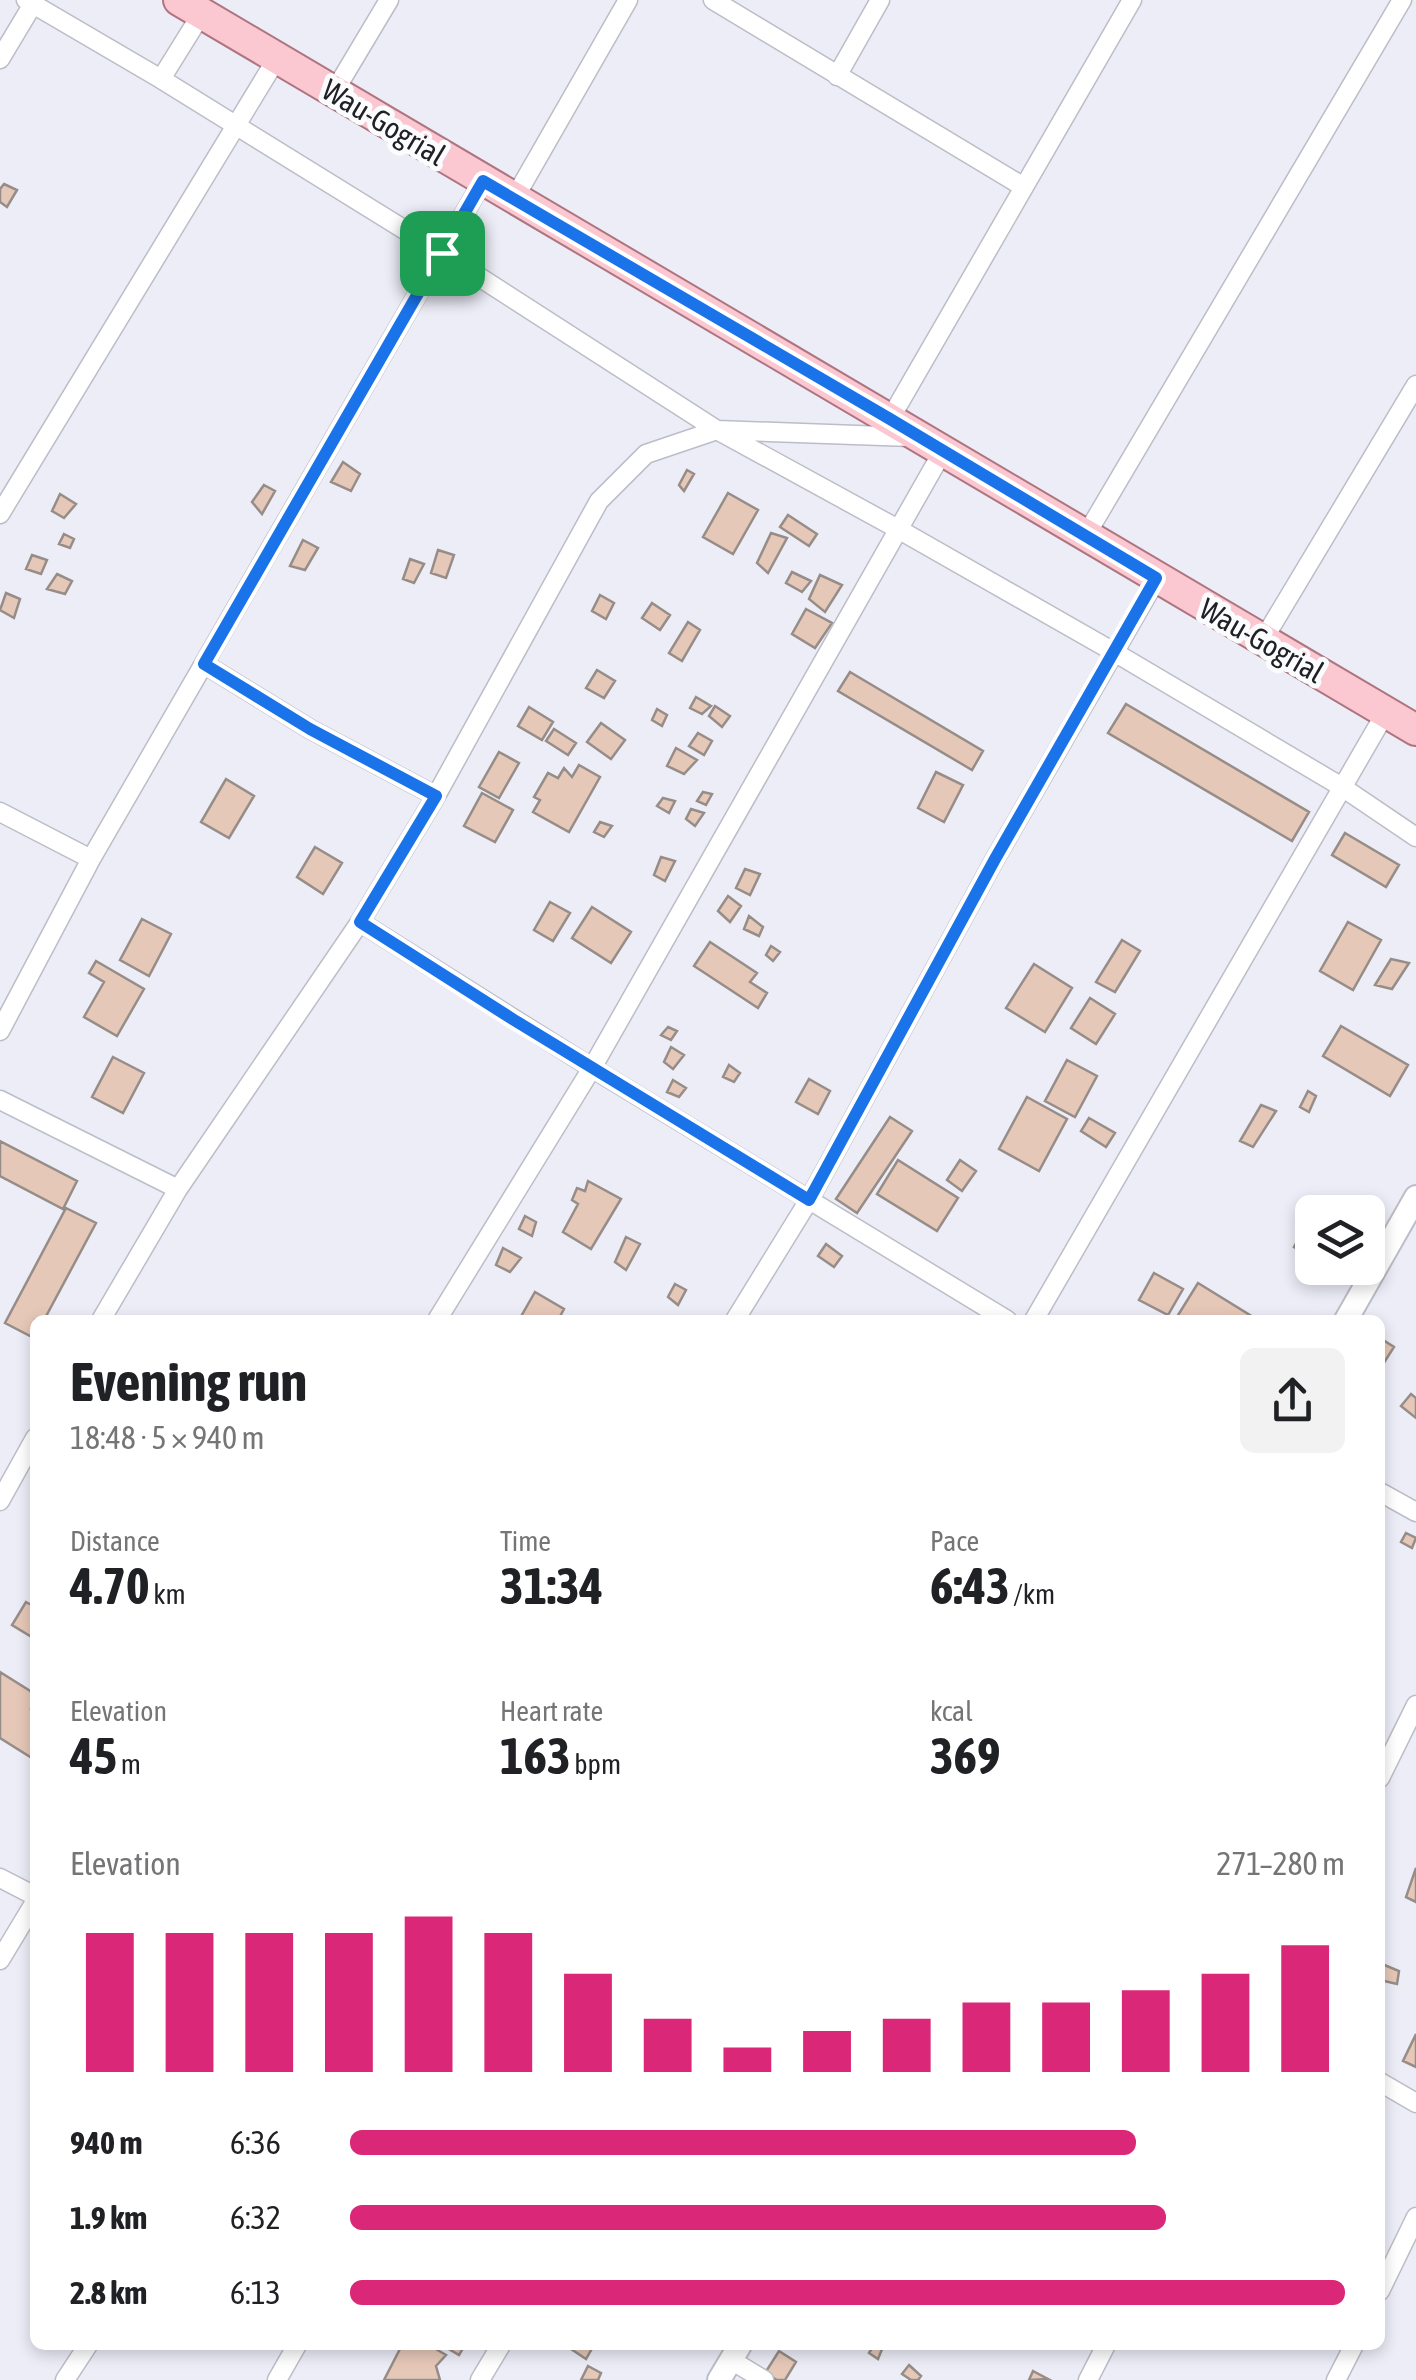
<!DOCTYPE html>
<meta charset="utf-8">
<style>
:root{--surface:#fff;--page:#f2f2f2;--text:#202124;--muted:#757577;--accent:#db2777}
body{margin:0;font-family:"Asap Condensed",sans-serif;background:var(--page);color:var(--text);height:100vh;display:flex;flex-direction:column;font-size:38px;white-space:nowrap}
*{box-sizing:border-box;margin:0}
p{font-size:32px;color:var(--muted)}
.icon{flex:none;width:55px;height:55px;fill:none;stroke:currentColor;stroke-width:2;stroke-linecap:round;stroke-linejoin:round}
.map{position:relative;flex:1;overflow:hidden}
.panel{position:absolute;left:30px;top:1315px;width:1355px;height:1035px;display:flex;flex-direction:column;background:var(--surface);border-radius:15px;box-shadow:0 5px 15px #0003}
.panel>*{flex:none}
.tools{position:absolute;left:1295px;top:1195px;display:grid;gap:20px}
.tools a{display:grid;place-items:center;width:90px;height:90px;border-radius:15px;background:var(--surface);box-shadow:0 5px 15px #0003;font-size:50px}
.pin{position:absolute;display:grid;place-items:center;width:85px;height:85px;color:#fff;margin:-42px;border-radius:20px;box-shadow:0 5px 15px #0006}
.round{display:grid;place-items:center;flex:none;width:105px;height:105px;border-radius:15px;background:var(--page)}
.summary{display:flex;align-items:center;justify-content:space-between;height:170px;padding:0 40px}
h1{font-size:55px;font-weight:700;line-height:75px}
.figures{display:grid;grid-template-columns:repeat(3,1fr);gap:15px;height:170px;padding:10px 40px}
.figures div{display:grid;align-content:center}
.figures b{font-size:50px;font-weight:700}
.figures small{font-size:28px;font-weight:400}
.figures p{font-size:28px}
.chart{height:280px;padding:20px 40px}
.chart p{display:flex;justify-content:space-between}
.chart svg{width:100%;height:180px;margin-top:10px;stroke:var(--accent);stroke-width:6}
ul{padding:0 40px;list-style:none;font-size:32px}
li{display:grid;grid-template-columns:160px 120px 1fr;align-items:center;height:75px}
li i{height:25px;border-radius:12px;background:var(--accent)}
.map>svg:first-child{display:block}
.building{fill:#e6c8b8;stroke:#978d88;stroke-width:2.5}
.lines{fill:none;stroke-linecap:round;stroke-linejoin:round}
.minor-casing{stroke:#bcbdc7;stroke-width:21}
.tertiary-casing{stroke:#bcbdc7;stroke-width:26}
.primary-casing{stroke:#ad757f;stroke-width:34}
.minor{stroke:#fff;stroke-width:18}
.tertiary{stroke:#fff;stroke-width:22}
.primary{stroke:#fbc7d0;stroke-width:30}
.route-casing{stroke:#fff;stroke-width:20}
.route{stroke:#1a73e8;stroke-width:12}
.labels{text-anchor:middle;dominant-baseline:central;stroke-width:10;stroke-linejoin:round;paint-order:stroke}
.street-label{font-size:30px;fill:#212125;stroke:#fbfcfe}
</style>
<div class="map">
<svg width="1416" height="2380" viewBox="0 0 1416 2380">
<rect width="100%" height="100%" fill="#ededf8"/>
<path class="building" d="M 4,184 L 17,190 L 7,207 L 0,202 L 0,189 Z
M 343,462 L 360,474 L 351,491 L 331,482 Z
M 687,470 L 694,474 L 684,491 L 679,485 Z
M 264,485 L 275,491 L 262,514 L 252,502 Z
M 728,493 L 758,510 L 733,554 L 703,537 Z
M 60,494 L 76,504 L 64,518 L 52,511 Z
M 788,515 L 817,534 L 809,546 L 780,527 Z
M 771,533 L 787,538 L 768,573 L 757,563 Z
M 64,534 L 74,539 L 70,548 L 59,544 Z
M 303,540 L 318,548 L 305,570 L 290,566 Z
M 438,550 L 454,555 L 446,578 L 431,573 Z
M 32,555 L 47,560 L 41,574 L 26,569 Z
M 410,559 L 424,564 L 414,583 L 403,579 Z
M 792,572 L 811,581 L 802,592 L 786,583 Z
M 57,574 L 72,581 L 65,594 L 47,589 Z
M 820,575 L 842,585 L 825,612 L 809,599 Z
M 6,593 L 20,599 L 14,618 L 0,610 Z
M 600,595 L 614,603 L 606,619 L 592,611 Z
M 652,603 L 670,615 L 660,630 L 642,618 Z
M 806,609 L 832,623 L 815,648 L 792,634 Z
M 688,622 L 700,630 L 682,661 L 669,653 Z
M 597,670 L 615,681 L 604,698 L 586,688 Z
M 850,672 L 983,751 L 972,770 L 838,691 Z
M 696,697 L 711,706 L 702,714 L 690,708 Z
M 1126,704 L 1309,812 L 1292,841 L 1108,733 Z
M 715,706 L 730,716 L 722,727 L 709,716 Z
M 529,707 L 553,722 L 542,740 L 518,726 Z
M 657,709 L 667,715 L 662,726 L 652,720 Z
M 601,723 L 625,740 L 611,759 L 587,742 Z
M 554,729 L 576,743 L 568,755 L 546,741 Z
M 698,733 L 712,741 L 704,755 L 689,746 Z
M 676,748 L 697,760 L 684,774 L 667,766 Z
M 499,752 L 519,763 L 499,798 L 479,787 Z
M 579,765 L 600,777 L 569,832 L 533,812 L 540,800 L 534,797 L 548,773 L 558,778 L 564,768 L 572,777 Z
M 936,772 L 963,785 L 944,822 L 918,808 Z
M 226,779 L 254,796 L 229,838 L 201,822 Z
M 703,792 L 712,794 L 706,805 L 697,801 Z
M 482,793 L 513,810 L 495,842 L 464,826 Z
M 663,798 L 675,801 L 669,813 L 657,806 Z
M 691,809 L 704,813 L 695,826 L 686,819 Z
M 600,822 L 612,826 L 604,837 L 594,832 Z
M 1345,833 L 1399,865 L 1386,887 L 1332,855 Z
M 315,847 L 342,863 L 323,894 L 297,877 Z
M 661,857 L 675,861 L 665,881 L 654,875 Z
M 745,869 L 760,874 L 750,895 L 736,888 Z
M 728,896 L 741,906 L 730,922 L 718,911 Z
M 550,902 L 570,913 L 553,941 L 534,930 Z
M 592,907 L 631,932 L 611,963 L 572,938 Z
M 749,916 L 763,927 L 759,936 L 744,929 Z
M 142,919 L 171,934 L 149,976 L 120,960 Z
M 1348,922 L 1381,940 L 1353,990 L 1320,971 Z
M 1122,940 L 1140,951 L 1115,992 L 1096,982 Z
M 710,942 L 757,973 L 750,982 L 767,993 L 758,1008 L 694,966 Z
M 771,946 L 780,952 L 773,961 L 766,955 Z
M 1391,959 L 1409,963 L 1392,989 L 1375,985 Z
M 96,961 L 144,989 L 117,1036 L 84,1017 L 104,982 L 89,973 Z
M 1034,964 L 1072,988 L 1045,1032 L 1006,1008 Z
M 1090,998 L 1115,1014 L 1096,1044 L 1071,1028 Z
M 1341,1026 L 1408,1065 L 1390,1096 L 1323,1056 Z
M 668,1027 L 677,1031 L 671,1040 L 661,1035 Z
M 671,1047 L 684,1055 L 673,1069 L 664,1062 Z
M 113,1057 L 144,1073 L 123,1113 L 92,1097 Z
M 1067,1060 L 1097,1076 L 1075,1117 L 1045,1101 Z
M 729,1065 L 740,1073 L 734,1082 L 723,1077 Z
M 809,1079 L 830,1091 L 818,1114 L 796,1102 Z
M 673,1080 L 686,1088 L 679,1097 L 667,1092 Z
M 1308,1091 L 1316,1096 L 1309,1112 L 1300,1107 Z
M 1027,1097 L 1067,1119 L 1039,1171 L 999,1149 Z
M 1261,1105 L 1276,1111 L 1253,1147 L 1240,1141 Z
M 890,1117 L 912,1131 L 857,1213 L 836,1199 Z
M 1089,1118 L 1115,1133 L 1106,1147 L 1081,1131 Z
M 0,1141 L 77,1181 L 63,1209 L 0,1176 Z
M 898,1160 L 958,1198 L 937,1231 L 877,1194 Z
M 960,1160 L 976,1171 L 962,1191 L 947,1180 Z
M 588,1181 L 621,1199 L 591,1249 L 563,1232 L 578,1204 L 572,1200 L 577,1188 L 585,1191 Z
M 66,1208 L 96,1223 L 44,1320 L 35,1320 L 34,1338 L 5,1323 Z
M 525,1216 L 536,1222 L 532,1236 L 519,1229 Z
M 1303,1231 L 1312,1236 L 1312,1250 L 1309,1256 L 1294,1247 Z
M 626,1237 L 640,1244 L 626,1270 L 615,1262 Z
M 826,1244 L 842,1256 L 834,1267 L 818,1256 Z
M 503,1248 L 521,1258 L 510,1272 L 496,1265 Z
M 1154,1273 L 1183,1289 L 1168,1315 L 1139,1300 Z
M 1198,1283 L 1253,1317 L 1251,1320 L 1175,1320 Z
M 675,1284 L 686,1290 L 678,1305 L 668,1297 Z
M 535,1292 L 564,1309 L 558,1320 L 519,1320 Z
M 1380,1338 L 1394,1347 L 1380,1369 Z
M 1411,1394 L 1416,1398 L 1416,1418 L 1401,1406 Z
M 1406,1533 L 1416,1538 L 1412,1548 L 1401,1542 Z
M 26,1602 L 35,1607 L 35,1639 L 12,1625 Z
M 0,1672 L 35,1694 L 35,1703 L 31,1709 L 35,1711 L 35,1760 L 0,1738 Z
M 1416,1868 L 1416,1902 L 1406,1897 Z
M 1382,1964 L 1399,1971 L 1397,1984 L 1380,1980 Z
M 1416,2034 L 1416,2067 L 1403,2061 Z
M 402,2345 L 429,2345 L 446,2355 L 436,2366 L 440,2380 L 384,2380 Z
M 442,2345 L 465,2345 L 459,2355 Z
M 565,2345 L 594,2345 L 586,2359 Z
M 874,2345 L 882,2349 L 878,2359 L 869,2353 Z
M 779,2351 L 796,2362 L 785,2380 L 777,2380 L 765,2373 Z
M 909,2365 L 921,2376 L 918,2380 L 911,2380 L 902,2374 Z
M 588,2366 L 601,2373 L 598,2380 L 581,2380 Z
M 1033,2371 L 1048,2379 L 1029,2380 Z"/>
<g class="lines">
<defs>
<path id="minor" d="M 26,0 L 161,79 L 442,253 L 717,430 L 898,529 L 1114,652 L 1342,787 L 1416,837
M 713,0 L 1024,187
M 0,59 L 33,4
M 837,76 L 880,0
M 161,79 L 202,13
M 334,92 L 389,0
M 514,199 L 628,0
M 890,419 L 1132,0
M 0,514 L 277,58
M 1086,535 L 1402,0
M 1263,640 L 1416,385
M 204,664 L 310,729 L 436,796
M 0,812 L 91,859
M 360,922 L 592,1068 L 1007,1320
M 0,1031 L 91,859 L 483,181
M 0,1100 L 178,1189
M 101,1320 L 178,1189 L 360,922 L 436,796 L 599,501 L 646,454 L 717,430 L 911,437
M 437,1320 L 592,1068 L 943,451
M 735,1320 L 809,1200 L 995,859 L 1157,578
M 1034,1320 L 1386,712
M 1380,1492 L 1416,1512
M 0,1501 L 35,1438
M 1380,1778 L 1416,1705
M 0,1878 L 35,1896
M 0,1960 L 35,1902
M 1380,2082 L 1416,2103
M 1380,2291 L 1416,2217
M 731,2360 L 764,2380
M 65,2380 L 88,2345
M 277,2380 L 297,2345
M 480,2380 L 501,2345
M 1088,2380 L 1106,2345
M 1336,2380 L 1354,2345"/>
<path id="tertiary" d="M 1346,1320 L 1416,1197
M 719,2380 L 740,2345"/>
<path id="primary" d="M 179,0 L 1416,730"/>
</defs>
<use href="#minor" class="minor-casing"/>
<use href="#tertiary" class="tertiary-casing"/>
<use href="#primary" class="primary-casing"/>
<use href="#minor" class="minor"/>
<use href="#tertiary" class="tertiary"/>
<use href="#primary" class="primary"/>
</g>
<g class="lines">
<defs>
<path id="route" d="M 483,181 L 890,419 L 1156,578 L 995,859 L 809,1200 L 514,1020 L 360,922 L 436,796 L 310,729 L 204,664 Z"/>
</defs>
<use href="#route" class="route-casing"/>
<use href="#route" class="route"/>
</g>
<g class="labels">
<g class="street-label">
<text transform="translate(384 122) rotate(31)">Wau-Gogrial</text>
<text transform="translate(1262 640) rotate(30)">Wau-Gogrial</text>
</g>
</g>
</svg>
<div class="tools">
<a><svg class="icon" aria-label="layers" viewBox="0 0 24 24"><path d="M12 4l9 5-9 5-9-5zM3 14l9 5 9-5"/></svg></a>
</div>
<div class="pin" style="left:442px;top:253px;background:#1e9e55"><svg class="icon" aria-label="arrive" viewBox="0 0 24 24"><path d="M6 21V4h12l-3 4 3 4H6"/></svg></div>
<section class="panel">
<div class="summary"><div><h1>Evening run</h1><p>18:48 · 5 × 940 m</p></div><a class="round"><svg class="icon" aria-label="share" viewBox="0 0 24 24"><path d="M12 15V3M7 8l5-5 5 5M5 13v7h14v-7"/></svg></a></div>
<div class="figures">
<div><p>Distance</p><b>4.70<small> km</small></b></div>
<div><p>Time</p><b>31:34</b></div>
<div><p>Pace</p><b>6:43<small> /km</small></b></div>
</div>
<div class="figures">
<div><p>Elevation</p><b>45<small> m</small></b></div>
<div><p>Heart rate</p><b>163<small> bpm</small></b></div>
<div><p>kcal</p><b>369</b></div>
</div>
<div class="chart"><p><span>Elevation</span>271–280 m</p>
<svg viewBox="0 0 160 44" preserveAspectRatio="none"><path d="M5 44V10M15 44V10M25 44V10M35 44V10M45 44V6M55 44V10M65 44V20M75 44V31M85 44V38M95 44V34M105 44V31M115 44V27M125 44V27M135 44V24M145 44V20M155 44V13"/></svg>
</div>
<ul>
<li><b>940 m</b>6:36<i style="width:79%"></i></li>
<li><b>1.9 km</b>6:32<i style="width:82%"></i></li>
<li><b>2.8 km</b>6:13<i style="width:100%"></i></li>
</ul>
</section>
</div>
